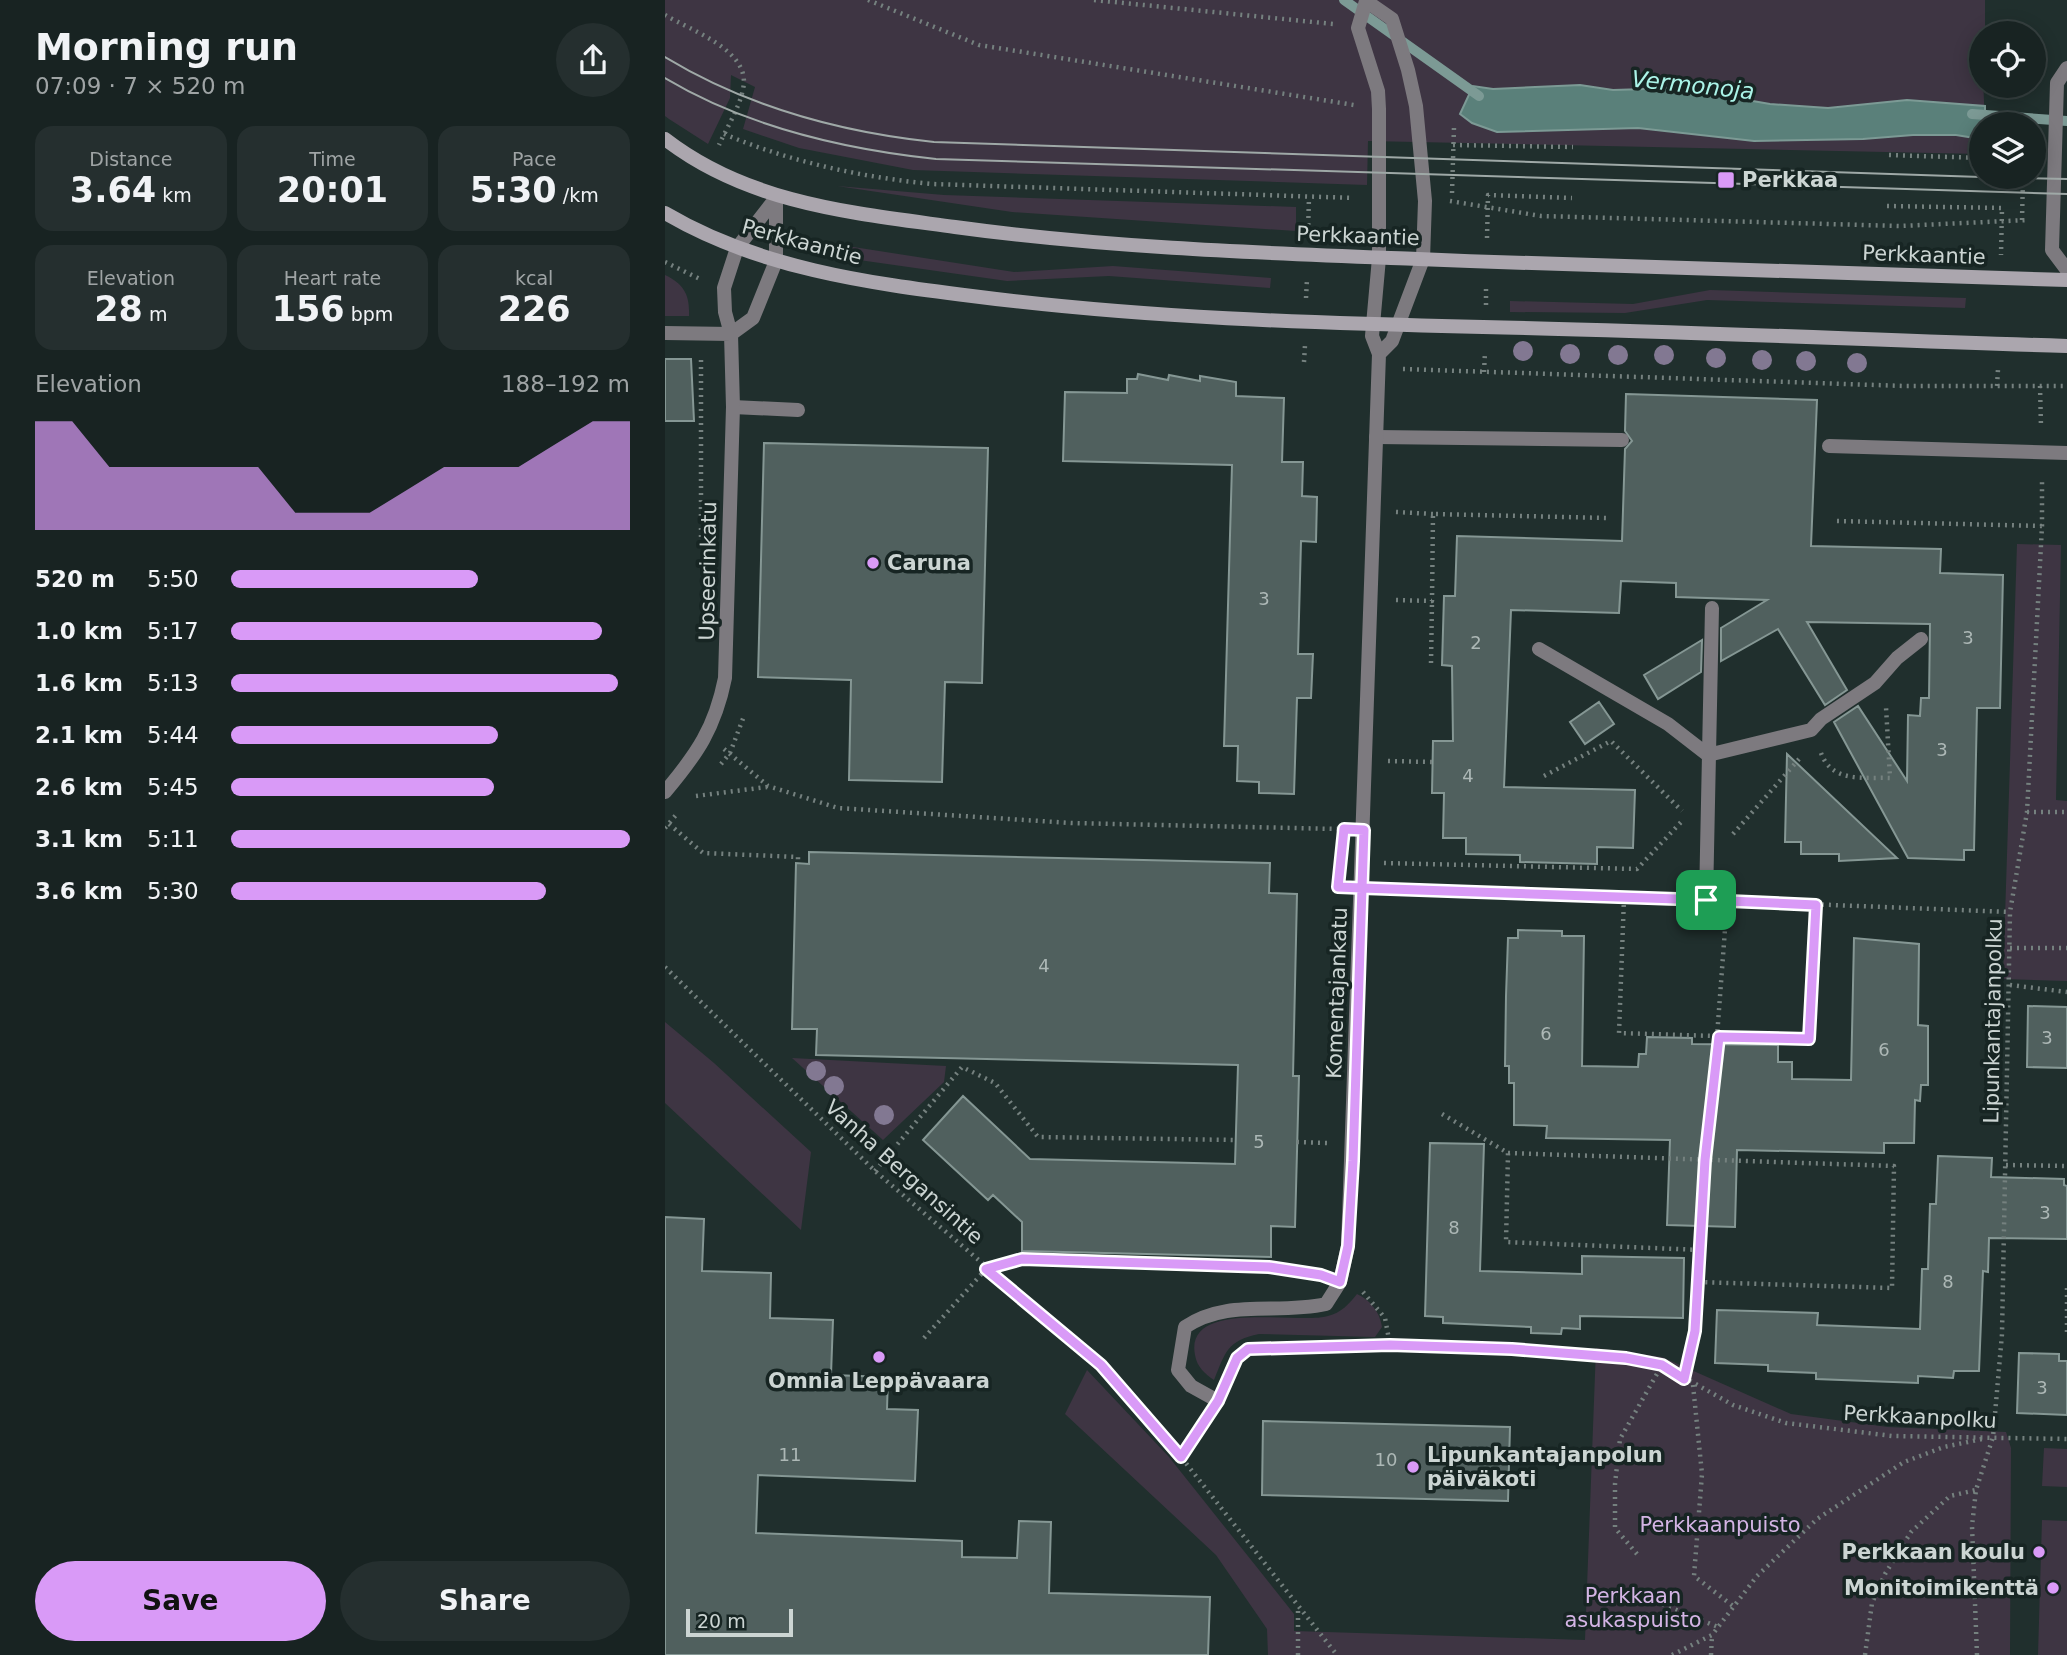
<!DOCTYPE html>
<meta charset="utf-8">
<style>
:root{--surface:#182322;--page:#252f2f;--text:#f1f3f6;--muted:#9fa4a5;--line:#364040;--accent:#d99af7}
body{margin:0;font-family:"DejaVu Sans",sans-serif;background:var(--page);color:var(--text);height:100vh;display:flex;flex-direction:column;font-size:26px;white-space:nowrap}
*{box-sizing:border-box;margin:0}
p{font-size:23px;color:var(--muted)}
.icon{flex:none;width:38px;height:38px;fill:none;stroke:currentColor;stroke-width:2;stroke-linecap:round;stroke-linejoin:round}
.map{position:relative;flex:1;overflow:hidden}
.drawer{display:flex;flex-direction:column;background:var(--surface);width:665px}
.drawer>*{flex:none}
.controls{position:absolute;left:1304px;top:21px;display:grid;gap:14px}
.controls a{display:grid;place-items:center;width:77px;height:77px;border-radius:50%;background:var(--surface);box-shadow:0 4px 18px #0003,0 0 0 2px var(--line);font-size:35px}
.scale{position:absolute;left:21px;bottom:18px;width:107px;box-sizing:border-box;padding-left:7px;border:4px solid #ccd5d3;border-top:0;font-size:19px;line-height:24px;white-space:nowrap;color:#ccd5d3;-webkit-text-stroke:5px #172523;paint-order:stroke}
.pin{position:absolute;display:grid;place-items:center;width:60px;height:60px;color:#fff;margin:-30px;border-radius:14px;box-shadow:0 4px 10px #0006}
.round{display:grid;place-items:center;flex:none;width:74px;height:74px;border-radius:37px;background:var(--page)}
.headline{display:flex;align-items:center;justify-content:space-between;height:119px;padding:0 35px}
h1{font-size:38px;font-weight:800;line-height:52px}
.figures{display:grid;grid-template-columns:repeat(3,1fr);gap:10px;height:119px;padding:7px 35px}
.figures div{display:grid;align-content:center;border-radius:18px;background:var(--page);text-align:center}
.figures b{font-size:35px;font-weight:800}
.figures small{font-size:19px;font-weight:400}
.figures p{font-size:19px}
.chart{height:196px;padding:14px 35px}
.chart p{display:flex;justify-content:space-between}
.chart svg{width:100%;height:126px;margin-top:7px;fill:var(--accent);opacity:.7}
.button{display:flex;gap:14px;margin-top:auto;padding:14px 35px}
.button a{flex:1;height:80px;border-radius:42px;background:var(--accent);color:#111;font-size:28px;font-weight:800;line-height:80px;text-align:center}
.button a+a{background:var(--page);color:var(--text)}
ul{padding:0 35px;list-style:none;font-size:23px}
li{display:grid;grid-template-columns:112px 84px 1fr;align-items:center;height:52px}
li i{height:18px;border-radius:9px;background:var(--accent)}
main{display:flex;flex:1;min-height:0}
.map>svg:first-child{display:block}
.green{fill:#3e3543}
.water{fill:#5a807a;stroke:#7c9a95;stroke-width:2}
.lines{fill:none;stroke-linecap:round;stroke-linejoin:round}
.stream{stroke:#7c9a95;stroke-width:10}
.building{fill:#50605e;stroke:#859794;stroke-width:2}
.path{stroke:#75817f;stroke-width:4.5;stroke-dasharray:2 5;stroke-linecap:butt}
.lane{stroke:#7d7a7f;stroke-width:14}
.street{stroke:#7d7a7f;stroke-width:14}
.secondary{stroke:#aba6ae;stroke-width:14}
.tram{stroke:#9fa9a7;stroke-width:2}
.tree{fill:#827892}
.route-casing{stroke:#fff;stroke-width:14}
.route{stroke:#d99af7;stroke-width:9}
.poi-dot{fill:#d99af7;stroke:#172523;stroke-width:2.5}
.labels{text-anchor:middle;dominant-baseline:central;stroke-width:7;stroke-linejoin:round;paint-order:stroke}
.number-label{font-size:18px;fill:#adb8b6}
.poi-label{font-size:21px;font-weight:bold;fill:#ccd5d3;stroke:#172523;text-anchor:start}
.street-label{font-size:21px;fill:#ccd5d3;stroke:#172523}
.park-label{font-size:21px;fill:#d3b4e4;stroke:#172523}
.water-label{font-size:23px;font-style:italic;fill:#abf4e8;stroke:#172523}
</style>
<main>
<section class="drawer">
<div class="headline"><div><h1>Morning run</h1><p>07:09 · 7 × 520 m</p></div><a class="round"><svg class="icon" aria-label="share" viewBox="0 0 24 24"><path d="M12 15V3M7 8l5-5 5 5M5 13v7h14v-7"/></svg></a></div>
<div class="figures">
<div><p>Distance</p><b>3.64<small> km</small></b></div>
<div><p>Time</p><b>20:01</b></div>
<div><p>Pace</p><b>5:30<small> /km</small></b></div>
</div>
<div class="figures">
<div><p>Elevation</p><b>28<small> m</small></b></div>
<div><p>Heart rate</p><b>156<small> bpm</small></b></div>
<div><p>kcal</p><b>226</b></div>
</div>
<div class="chart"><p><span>Elevation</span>188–192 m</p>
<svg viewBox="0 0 160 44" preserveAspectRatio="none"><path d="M0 44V6L10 6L20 22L30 22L40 22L50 22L60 22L70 38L80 38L90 38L100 30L110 22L120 22L130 22L140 14L150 6L160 6V44z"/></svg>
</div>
<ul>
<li><b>520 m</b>5:50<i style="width:62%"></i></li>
<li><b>1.0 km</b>5:17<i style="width:93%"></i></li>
<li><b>1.6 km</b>5:13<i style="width:97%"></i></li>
<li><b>2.1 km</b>5:44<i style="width:67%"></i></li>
<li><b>2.6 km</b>5:45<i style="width:66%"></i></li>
<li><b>3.1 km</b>5:11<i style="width:100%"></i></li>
<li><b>3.6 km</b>5:30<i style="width:79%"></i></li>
</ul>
<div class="button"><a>Save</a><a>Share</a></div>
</section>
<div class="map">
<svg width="1402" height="1655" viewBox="0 0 1402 1655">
<rect width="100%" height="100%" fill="#202f2d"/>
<path class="green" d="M 0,0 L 1320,0 L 1320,33 L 1316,33 L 1320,124 L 1316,124 L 1316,154 L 703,141 L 702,185 L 248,170 L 134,148 L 78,129 L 90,87 L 66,75 L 65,98 L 43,144 L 4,119 L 0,116 Z
M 172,186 L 279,195 L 631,207 L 631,231 L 347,212 Z
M 182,246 L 349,272 L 448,266 L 606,278 L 605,288 L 444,276 L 342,281 L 180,258 Z
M 0,275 C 19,284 25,295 24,316 L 0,316 Z
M 1045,290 L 1301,298 L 1300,308 L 1042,300 L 960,313 L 845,312 L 845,301 L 968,304 Z
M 1352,544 L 1396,545 L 1391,800 L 1402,801 L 1402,981 L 1338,979 Z
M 0,1022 L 49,1063 L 146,1152 L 136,1230 L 0,1103 Z
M 127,1058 L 281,1066 L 279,1082 L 218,1140 Z
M 692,1294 C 705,1300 715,1312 717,1327 L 710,1337 L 594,1334 C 562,1341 561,1351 549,1380 C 540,1374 532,1367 530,1355 C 519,1298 634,1325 663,1316 C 676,1313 684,1304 692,1294 Z
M 931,1348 L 997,1357 L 1126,1414 L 1223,1427 L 1341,1432 L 1346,1448 L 1345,1655 L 603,1655 L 602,1629 L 551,1555 L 400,1414 L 422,1370 L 504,1457 L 629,1614 L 629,1631 L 920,1640 Z
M 1379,1448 L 1402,1449 L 1402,1487 L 1377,1486 Z
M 1377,1520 L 1402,1521 L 1402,1655 L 1373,1655 Z"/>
<path class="water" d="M 915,85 L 948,90 L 1013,88 L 1105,104 L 1163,108 L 1242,100 L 1320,106 L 1320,124 L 1316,124 L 1316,139 L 1291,135 L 1248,135 L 1198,139 L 1089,141 L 973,128 L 832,132 L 807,123 L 795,114 L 808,86 L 828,89 Z"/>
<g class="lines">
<path class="stream" d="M 679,0 L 814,96
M 1307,114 L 1402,121"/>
</g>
<path class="building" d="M 0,359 L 26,359 L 29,421 L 0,421 Z
M 473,374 L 503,380 L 504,375 L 535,381 L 535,376 L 571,382 L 571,396 L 619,398 L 617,462 L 638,462 L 637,496 L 652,497 L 651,542 L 636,541 L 633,654 L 648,654 L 646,698 L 632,698 L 629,794 L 594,793 L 594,782 L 572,781 L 573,746 L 559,746 L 567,465 L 398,461 L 400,392 L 462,393 L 462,379 L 472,379 Z
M 961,394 L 1152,400 L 1146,546 L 1276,549 L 1275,573 L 1338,575 L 1335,708 L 1312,708 L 1309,850 L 1299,850 L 1299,860 L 1243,858 L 1169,722 L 1193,706 L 1242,781 L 1243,715 L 1255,716 L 1256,698 L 1264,698 L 1265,624 L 1142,622 L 1182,690 L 1160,705 L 1113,629 L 1056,661 L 1056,628 L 1102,600 L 1011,597 L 1011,583 L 956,581 L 954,613 L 846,610 L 839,787 L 970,790 L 968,848 L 932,847 L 932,864 L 855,862 L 855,855 L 801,854 L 801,838 L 778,838 L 779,793 L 767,793 L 768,741 L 788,741 L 787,666 L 777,665 L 779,596 L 790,596 L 792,536 L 957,541 L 960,449 L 967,441 L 960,431 Z
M 99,443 L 323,448 L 317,683 L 280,682 L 277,782 L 184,780 L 186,680 L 93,677 Z
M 1037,640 L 1036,672 L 993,699 L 979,675 Z
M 934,702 L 949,724 L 920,744 L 905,722 Z
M 1122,754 L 1232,858 L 1174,861 L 1174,854 L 1136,854 L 1136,842 L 1120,842 Z
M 144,852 L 605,863 L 604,893 L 632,894 L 628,1076 L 634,1076 L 630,1227 L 606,1226 L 606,1257 L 357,1251 L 357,1222 L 328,1195 L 323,1200 L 258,1140 L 298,1096 L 365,1159 L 570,1164 L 573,1065 L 151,1055 L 152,1029 L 127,1029 L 131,863 L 144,864 Z
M 853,930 L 897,931 L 897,936 L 919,936 L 917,1066 L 973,1067 L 974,1054 L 981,1054 L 982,1037 L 1027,1038 L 1027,1044 L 1113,1045 L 1113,1062 L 1127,1062 L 1127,1079 L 1186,1080 L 1189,938 L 1254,944 L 1253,1025 L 1263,1026 L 1263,1085 L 1256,1085 L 1255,1101 L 1250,1100 L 1249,1143 L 1219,1143 L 1219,1153 L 1072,1150 L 1070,1227 L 1002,1225 L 1005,1140 L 881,1138 L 882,1126 L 849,1125 L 849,1083 L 844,1083 L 844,1066 L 840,1066 L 841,996 L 843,938 L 853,938 Z
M 1363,1006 L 1402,1007 L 1402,1068 L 1362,1067 Z
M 765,1143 L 819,1144 L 815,1271 L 917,1274 L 917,1256 L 1019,1258 L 1018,1318 L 915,1316 L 915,1329 L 897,1328 L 896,1334 L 866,1333 L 866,1327 L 778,1323 L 778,1317 L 760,1316 Z
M 1273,1156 L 1327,1158 L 1326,1177 L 1399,1179 L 1399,1185 L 1402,1186 L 1402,1239 L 1324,1238 L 1323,1272 L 1318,1271 L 1314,1371 L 1289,1371 L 1288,1378 L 1253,1376 L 1253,1383 L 1151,1379 L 1151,1373 L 1103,1371 L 1103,1365 L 1050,1363 L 1052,1310 L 1153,1313 L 1152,1325 L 1255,1329 L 1257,1269 L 1263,1269 L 1265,1204 L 1271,1204 Z
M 0,1217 L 39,1219 L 37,1271 L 106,1273 L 105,1318 L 168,1320 L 166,1375 L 223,1377 L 222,1409 L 253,1410 L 250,1481 L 93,1475 L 91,1533 L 297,1541 L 297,1557 L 352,1558 L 354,1521 L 386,1522 L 384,1593 L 545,1597 L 543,1655 L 0,1655 Z
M 1354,1353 L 1394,1354 L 1394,1361 L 1402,1361 L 1402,1415 L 1352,1413 Z
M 598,1421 L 845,1427 L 843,1501 L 597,1495 Z"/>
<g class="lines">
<path class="path" d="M 203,0 L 314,45 L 689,105
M 429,0 L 668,24
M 0,15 C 27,31 87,51 78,89 C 74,109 62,127 54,145
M 59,134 C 126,162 195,177 267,184 L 689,198
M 788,145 L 908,147
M 1224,155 L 1316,158
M 787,193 L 789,127
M 785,201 L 876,216 L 1235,226 L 1363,220
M 1222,206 L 1337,208 L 1336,255
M 1357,220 L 1358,177
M 643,232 L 644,197
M 822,238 L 823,195 L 907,198
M 0,262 L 37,280
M 641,298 L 642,279
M 821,305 L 821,285
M 639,362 L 640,345
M 738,369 L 1240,386 L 1402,386
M 819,372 L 820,352
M 1332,386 L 1333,369
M 1375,386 L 1376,427
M 731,512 L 768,514
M 1172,521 L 1377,526
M 36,544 L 36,357
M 731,600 L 767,601 L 768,514 L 943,518
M 766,663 L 767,601
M 59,749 L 103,786 L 173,808 L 406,823 L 673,829
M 1156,753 C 1167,783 1198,777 1225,778 L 1221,707
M 723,761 L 767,762
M 56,764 L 65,753 L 79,716
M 879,776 L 946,741 L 1017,811
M 31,796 L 102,787
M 1362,812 L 1402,812
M 4,824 L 38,853 L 133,857 L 133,863
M 0,828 L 11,815
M 1068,834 L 1134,759
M 719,863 L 972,869 L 1018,820
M 720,889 L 1015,899
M 959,898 L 954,1033 L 1144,1039 L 1151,905
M 1066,901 L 1345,912
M 1345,948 L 1402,948
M 0,967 L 210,1171 L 436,1365 L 516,1457 L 672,1655
M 1345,985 L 1402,992
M 777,1114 L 843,1153 L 841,1242 L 1036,1250
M 632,1142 L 663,1143
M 843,1153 L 1229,1166 L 1227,1288 L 1032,1282
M 1341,1165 L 1402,1166
M 210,1171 L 297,1067 L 330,1083 L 373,1137 L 571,1140
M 1402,1288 L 1402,1337
M 698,1292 L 720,1318 L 725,1345
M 259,1338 L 321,1269 L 357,1259 L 604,1267 L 650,1274
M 563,1378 L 572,1358 L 583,1349 L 725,1345 L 847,1349 L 961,1358 L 997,1365 L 1068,1405 L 1121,1423 L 1227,1436 L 1402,1439
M 1019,1379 L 1030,1331 L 1061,916
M 1028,1385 L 1037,1474 L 1029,1576 L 1068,1606
M 516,1457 L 539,1422
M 972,1554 L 950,1528 L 950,1484 L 955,1439 L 997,1365
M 922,1595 L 980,1597 L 1053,1627
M 633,1655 L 633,1607
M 1007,1655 L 1047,1635 L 1092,1576 L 1152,1519 L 1239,1462 L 1279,1447 L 1317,1439
M 1046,1655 L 1047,1635
M 1200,1655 L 1207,1603 L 1220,1574 L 1246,1532 L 1285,1496 L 1311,1490
M 1312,1655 L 1307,1526 L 1311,1490 L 1328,1437 L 1337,1334 L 1345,912 L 1362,812 L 1377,526 L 1377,478"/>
<path class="lane" d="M 68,407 L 133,410
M 711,437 L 957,440
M 1164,446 L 1402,453
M 874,649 L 1003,724 L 1043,755 L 1146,730 L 1156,719 L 1210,683 L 1232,658 L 1256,639
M 1041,900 L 1047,608"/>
<path class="street" d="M 1402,68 L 1392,83 L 1387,250 L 1402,270
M 0,333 L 66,334
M 66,334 L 88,318 L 111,261 L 111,198
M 0,792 C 32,754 50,728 60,678 L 68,407 L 66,334 L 60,312 L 59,288 L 72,248 L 111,198
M 553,1401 L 526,1386 L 513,1370 L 520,1327 C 563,1298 612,1315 661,1304 L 675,1282 L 683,1246 L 714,354 L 707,336 L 714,258 L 714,109 L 713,91 L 693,28 L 701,1 L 727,19 L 743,70 L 751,106 L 760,201 L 758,259 L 727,341 L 714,354"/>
<path class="secondary" d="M 0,139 C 84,204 188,213 290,227 C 443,248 598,253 753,259 C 969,268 1185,275 1402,280
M 0,213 C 93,268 202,283 307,296 C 477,318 647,323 818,327 C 1013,331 1208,340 1402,346"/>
<path class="tram" d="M 0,57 C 81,106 174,132 269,142 L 1316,177
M 0,78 C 82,127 177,149 271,159 L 1402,194
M 1319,177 L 1402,179"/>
</g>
<g class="tree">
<circle cx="858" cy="351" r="10"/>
<circle cx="905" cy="354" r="10"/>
<circle cx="953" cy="355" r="10"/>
<circle cx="999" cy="355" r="10"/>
<circle cx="1051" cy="358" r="10"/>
<circle cx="1097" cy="360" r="10"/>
<circle cx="1141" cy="361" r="10"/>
<circle cx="1192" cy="363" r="10"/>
<circle cx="151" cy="1071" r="10"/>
<circle cx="169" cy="1086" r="10"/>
<circle cx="219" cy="1115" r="10"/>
</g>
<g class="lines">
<defs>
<path id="route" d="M 1041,900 L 697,888 L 699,830 L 679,829 L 673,887 L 697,888 L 688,1161 L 683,1246 L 675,1282 L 656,1275 L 604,1267 L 357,1259 L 321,1269 L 436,1365 L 516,1457 L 553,1401 L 572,1358 L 583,1349 L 725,1345 L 847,1349 L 961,1358 L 997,1365 L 1019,1379 L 1030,1331 L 1040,1160 L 1054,1037 L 1144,1039 L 1151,905 L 1041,900"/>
</defs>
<use href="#route" class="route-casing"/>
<use href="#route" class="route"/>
</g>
<g class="poi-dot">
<rect x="1052" y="171" width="18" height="18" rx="3.5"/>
<circle cx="208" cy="563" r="7"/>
<circle cx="214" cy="1357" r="7"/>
<circle cx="748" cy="1467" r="7"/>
<circle cx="1374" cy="1552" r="7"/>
<circle cx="1388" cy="1588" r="7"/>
</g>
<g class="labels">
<g class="number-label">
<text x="599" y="598">3</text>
<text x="1303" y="637">3</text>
<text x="811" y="642">2</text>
<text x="1277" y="749">3</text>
<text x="803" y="775">4</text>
<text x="379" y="965">4</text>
<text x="881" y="1033">6</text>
<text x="1382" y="1037">3</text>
<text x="1219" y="1049">6</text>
<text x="594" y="1141">5</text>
<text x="1380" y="1212">3</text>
<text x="789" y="1227">8</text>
<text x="1283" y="1281">8</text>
<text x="1377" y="1387">3</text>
<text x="125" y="1454">11</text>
<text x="721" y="1459">10</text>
</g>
<g class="poi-label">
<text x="1077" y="180">Perkkaa</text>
<text x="222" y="563">Caruna</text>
<text x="214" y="1381" text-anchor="middle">Omnia Leppävaara</text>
<text x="762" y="1455">Lipunkantajanpolun<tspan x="762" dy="24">päiväkoti</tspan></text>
<text x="1360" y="1552" text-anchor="end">Perkkaan koulu</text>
<text x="1374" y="1588" text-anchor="end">Monitoimikenttä</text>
</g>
<g class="street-label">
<text transform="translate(693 236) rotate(2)">Perkkaantie</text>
<text transform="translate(137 242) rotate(15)">Perkkaantie</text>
<text transform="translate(1259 255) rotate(2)">Perkkaantie</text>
<text transform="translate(43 571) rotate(-89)">Upseerinkatu</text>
<text transform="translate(672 993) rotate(-88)">Komentajankatu</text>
<text transform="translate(1328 1021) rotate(-89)">Lipunkantajanpolku</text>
<text transform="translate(239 1172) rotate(42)">Vanha Bergansintie</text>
<text transform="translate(1255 1417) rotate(3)">Perkkaanpolku</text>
</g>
<g class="park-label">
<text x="1055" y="1525">Perkkaanpuisto</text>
<text x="968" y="1596">Perkkaan<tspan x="968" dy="24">asukaspuisto</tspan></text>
</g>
<g class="water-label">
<text transform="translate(1028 85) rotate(6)">Vermonoja</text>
</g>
</g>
</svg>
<div class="controls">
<a><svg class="icon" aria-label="locate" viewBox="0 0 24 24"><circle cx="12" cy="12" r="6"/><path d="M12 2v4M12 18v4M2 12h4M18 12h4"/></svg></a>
<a><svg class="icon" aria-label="layers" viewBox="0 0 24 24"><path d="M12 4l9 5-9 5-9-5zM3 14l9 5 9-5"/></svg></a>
</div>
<div class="scale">20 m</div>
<div class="pin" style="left:1041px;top:900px;background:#1e9e55"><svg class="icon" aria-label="arrive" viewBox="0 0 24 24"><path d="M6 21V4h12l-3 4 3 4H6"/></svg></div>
</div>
</main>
